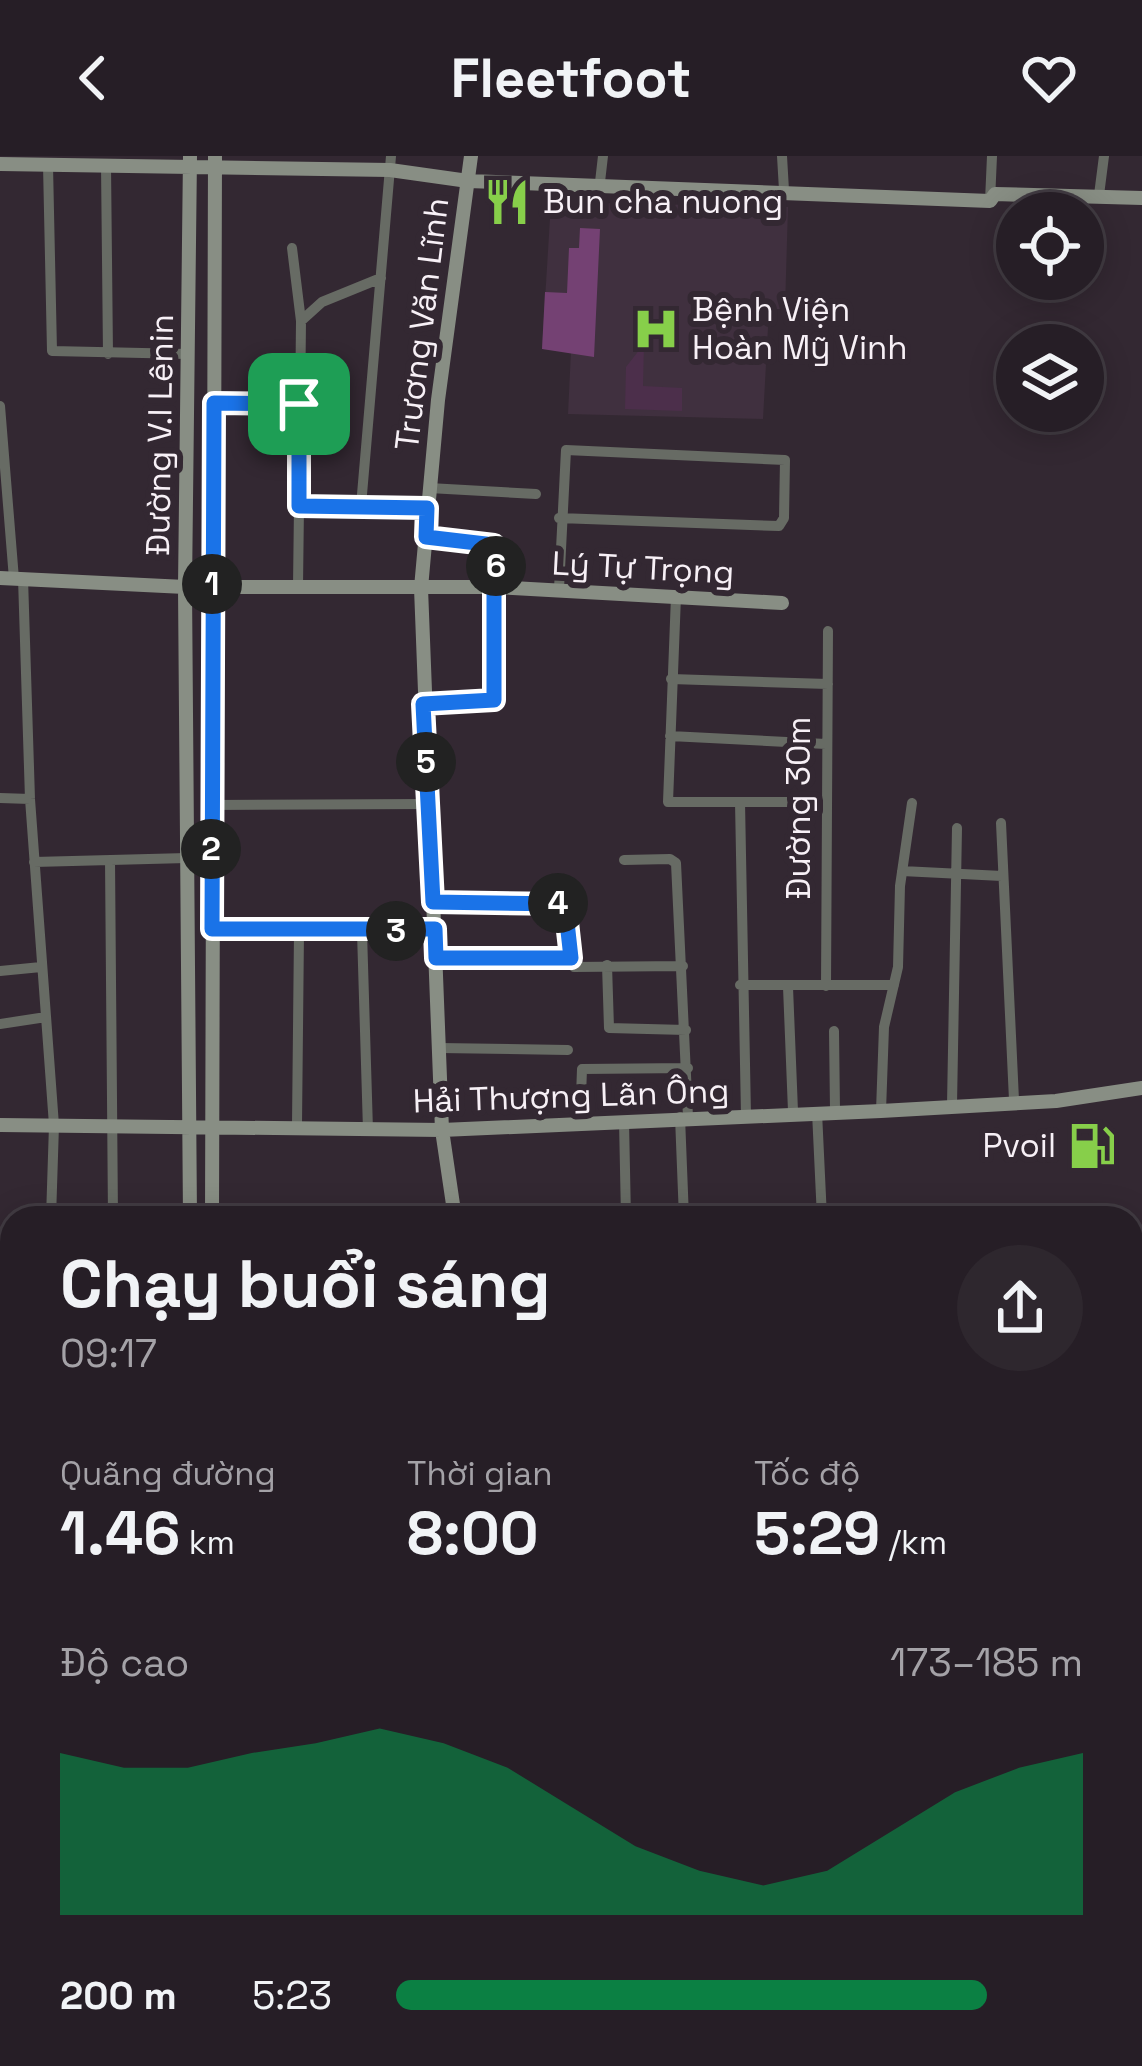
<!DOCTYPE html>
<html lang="vi">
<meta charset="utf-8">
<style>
:root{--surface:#261e26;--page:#2e272e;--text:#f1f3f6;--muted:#a4a2a7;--line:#423c43;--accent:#0b8043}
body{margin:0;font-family:"Space Grotesk",sans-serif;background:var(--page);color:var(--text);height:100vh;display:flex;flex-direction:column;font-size:45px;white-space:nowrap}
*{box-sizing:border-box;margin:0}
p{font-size:39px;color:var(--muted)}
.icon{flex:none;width:66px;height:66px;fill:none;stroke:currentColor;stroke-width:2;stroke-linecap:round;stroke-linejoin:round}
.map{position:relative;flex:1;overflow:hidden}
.panel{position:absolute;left:0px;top:1050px;width:1143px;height:861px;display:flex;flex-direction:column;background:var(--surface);border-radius:36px 36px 0 0;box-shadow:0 6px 30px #0003,0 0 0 3px var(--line)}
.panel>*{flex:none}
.tools{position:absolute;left:996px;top:36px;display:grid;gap:24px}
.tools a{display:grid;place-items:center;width:108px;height:108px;border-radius:50%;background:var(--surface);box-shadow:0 6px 30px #0003,0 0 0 3px var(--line);font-size:60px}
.pin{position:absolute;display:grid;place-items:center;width:102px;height:102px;color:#fff;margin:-51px;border-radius:24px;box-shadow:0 6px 18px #0006}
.km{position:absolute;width:60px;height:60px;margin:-30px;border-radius:50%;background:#222;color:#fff;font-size:33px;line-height:60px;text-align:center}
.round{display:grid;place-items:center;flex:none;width:126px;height:126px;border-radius:63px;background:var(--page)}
.overview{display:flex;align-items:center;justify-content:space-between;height:204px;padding:0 60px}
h1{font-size:66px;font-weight:700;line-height:90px}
.figures{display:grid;grid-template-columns:repeat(3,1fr);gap:18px;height:204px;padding:12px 60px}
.figures div{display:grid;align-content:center}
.figures b{font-size:60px;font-weight:700}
.figures small{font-size:33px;font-weight:400}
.figures p{font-size:33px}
.chart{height:336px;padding:24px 60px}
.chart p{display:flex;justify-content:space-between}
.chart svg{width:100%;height:216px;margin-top:12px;fill:var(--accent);opacity:.7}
ul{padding:0 60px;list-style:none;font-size:39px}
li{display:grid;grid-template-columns:192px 144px 1fr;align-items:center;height:90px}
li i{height:30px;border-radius:15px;background:var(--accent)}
header{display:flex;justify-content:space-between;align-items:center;height:156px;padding:0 60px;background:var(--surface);font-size:54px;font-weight:700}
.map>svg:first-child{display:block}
.built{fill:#40303f}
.green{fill:#4c2f4b}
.forest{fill:#744173}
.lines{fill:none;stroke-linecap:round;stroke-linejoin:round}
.canal{stroke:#966093;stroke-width:9}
.street{stroke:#676b64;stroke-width:10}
.secondary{stroke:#888e84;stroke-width:14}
.route-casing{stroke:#fff;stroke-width:24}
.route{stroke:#1a73e8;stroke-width:15}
.labels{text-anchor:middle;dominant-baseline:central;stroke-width:12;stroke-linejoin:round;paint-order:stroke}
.poi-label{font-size:33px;fill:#f7f0f6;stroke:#332832;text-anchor:start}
.street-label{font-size:33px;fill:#f7f0f6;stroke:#332832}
</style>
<header><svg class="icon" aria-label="back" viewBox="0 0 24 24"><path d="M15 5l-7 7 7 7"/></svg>Fleetfoot<svg class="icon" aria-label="heart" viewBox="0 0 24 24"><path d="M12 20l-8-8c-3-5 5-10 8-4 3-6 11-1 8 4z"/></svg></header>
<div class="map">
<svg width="1142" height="1910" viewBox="0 0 1142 1910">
<rect width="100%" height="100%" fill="#332832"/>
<path class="built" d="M 551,46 L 788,51 L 785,153 L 769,153 L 763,263 L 568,258 L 571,195 L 542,193 Z"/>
<path class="green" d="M 644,188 L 643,230 L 682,232 L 682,255 L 625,253 L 626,211 Z"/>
<path class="forest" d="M 580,72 L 600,73 L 594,201 L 542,193 L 545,136 L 567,137 L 569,92 L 579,92 Z"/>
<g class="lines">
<path class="canal" d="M 0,1757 L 12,1764
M 240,1899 L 258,1910"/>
<path class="street" d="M 782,0 L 784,34
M 48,9 L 52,195 L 188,198
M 106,9 L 108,198
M 600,26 L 603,0
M 1099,39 L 1104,0
M 990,45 L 992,0
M 292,92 L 301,165 L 299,350 L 427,352
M 301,165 L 322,146 L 381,122
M 215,247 L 299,248
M 0,250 L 14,423
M 429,332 L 536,338
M 361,350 L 391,0
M 559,362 L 779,370 L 784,362 L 785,304 L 566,294 L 559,433
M 23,422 L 30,643 L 54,969 L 51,1062
M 298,431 L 299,350
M 676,440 L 668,646 L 826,646
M 671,523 L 828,528
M 423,548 L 493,546 L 498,488 L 494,389 L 426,381
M 670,580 L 826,588
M 0,642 L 30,643
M 740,646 L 746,960
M 211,649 L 428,648
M 1001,667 L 1014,944
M 110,704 L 113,1062
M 624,704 L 670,703 L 676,707 L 688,961
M 34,706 L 187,702
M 902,715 L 1002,720
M 433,746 L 563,747 L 574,811 L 683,810
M 212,774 L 435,774
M 362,776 L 368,974
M 436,802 L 571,802
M 607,809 L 609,872 L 686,874
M 0,815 L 41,811
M 740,829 L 894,829
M 826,830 L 828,475
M 788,831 L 793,955
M 0,868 L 46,861
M 834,875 L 835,954
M 439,892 L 568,894
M 952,949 L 957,672
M 881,955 L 884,871 L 898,811 L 900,730 L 912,647
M 817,956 L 822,1062
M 680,961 L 684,1062
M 624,965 L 626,1062
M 580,968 L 582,913 L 688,912
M 297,969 L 299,776
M 0,1243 L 12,1243
M 0,1447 L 12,1447
M 1131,1476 L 1142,1475
M 0,1513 L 12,1514
M 1131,1568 L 1142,1566
M 0,1590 L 12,1590
M 1131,1600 L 1142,1598
M 1131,1636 L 1142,1635
M 0,1690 L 12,1652
M 1131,1712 L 1142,1712
M 0,1720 L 12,1727
M 1131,1801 L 1142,1834
M 0,1833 L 12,1814
M 1131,1889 L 1142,1888
M 297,1899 L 313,1910
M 425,1899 L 428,1910
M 467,1899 L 498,1899
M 932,1899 L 936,1910
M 571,1906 L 614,1899
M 719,1910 L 818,1899
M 985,1910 L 1070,1899"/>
<path class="secondary" d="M 0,8 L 390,14 L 468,25 L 990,45 L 995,38 L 1142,42
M 0,422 L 185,431 L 496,431 L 782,447
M 0,969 L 442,974 L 881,955 L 1056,945 L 1142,932
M 190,1062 L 185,431 L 190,0
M 212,1062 L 215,0
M 455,1062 L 442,974 L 421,432 L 438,244 L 471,0
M 0,1783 L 12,1790
M 196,1899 L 214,1910
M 570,1899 L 572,1910
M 119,1910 L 123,1899
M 141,1910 L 145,1899"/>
</g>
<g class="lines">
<defs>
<path id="route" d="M 214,247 L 299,248 L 299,350 L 427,352 L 426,381 L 494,389 L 494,544 L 423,548 L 433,746 L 565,748 L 571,802 L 436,802 L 435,773 L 212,773 Z"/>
</defs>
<use href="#route" class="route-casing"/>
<use href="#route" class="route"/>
</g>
<defs>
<symbol id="restaurant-bare" viewBox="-9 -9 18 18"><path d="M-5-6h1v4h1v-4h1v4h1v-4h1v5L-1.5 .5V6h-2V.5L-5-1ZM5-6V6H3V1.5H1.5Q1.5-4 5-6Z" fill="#87cf4a" stroke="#332832" stroke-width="2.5" paint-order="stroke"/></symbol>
<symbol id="hospital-bare" viewBox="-9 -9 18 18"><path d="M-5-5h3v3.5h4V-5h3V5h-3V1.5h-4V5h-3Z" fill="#87cf4a" stroke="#332832" stroke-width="2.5" paint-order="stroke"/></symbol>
<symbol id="fuel-bare" viewBox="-9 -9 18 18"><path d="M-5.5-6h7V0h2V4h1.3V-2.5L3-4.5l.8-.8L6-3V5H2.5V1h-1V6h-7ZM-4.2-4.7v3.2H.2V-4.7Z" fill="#87cf4a" stroke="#332832" stroke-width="2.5" paint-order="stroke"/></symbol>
</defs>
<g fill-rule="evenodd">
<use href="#restaurant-bare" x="474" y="13" width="66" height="66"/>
<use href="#hospital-bare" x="623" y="140" width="66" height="66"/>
<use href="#fuel-bare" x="1059" y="957" width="66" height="66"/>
</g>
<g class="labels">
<g class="poi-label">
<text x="543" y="46">Bun cha nuong</text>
<text x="692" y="154">Bệnh Viện<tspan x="692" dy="38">Hoàn Mỹ Vinh</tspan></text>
<text x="1056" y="990" text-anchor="end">Pvoil</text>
</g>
<g class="street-label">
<text transform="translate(422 168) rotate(-83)">Trương Văn Lĩnh</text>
<text transform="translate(160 279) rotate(-89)">Đường V.I Lênin</text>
<text transform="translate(643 412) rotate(3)">Lý Tự Trọng</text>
<text transform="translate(799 652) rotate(-90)">Đường 30m</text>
<text transform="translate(571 940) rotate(-2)">Hải Thượng Lãn Ông</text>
</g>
</g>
</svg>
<div class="tools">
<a><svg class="icon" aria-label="locate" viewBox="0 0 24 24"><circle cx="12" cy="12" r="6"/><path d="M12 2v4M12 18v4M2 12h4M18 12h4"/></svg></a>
<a><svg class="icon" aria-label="layers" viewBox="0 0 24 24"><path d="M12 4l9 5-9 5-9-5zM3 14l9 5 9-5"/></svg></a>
</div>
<div class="pin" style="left:299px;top:248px;background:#1e9e55"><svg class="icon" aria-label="arrive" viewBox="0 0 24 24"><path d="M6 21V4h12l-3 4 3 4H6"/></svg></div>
<b class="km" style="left:212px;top:428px">1</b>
<b class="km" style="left:211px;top:693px">2</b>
<b class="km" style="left:396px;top:775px">3</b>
<b class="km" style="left:558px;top:747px">4</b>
<b class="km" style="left:426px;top:606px">5</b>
<b class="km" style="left:496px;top:410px">6</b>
<section class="panel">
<div class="overview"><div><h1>Chạy buổi sáng</h1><p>09:17</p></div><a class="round"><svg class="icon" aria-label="share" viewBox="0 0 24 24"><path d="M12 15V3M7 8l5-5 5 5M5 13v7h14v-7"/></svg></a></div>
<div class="figures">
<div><p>Quãng đường</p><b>1.46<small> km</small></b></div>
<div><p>Thời gian</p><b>8:00</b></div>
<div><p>Tốc độ</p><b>5:29<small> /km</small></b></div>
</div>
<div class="chart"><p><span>Độ cao</span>173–185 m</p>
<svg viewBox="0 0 160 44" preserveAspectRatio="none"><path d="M0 44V11L10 14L20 14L30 11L40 9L50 6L60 9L70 14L80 22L90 30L100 35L110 38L120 35L130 27L140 19L150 14L160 11V44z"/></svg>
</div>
<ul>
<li><b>200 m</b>5:23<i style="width:86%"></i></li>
</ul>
</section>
</div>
